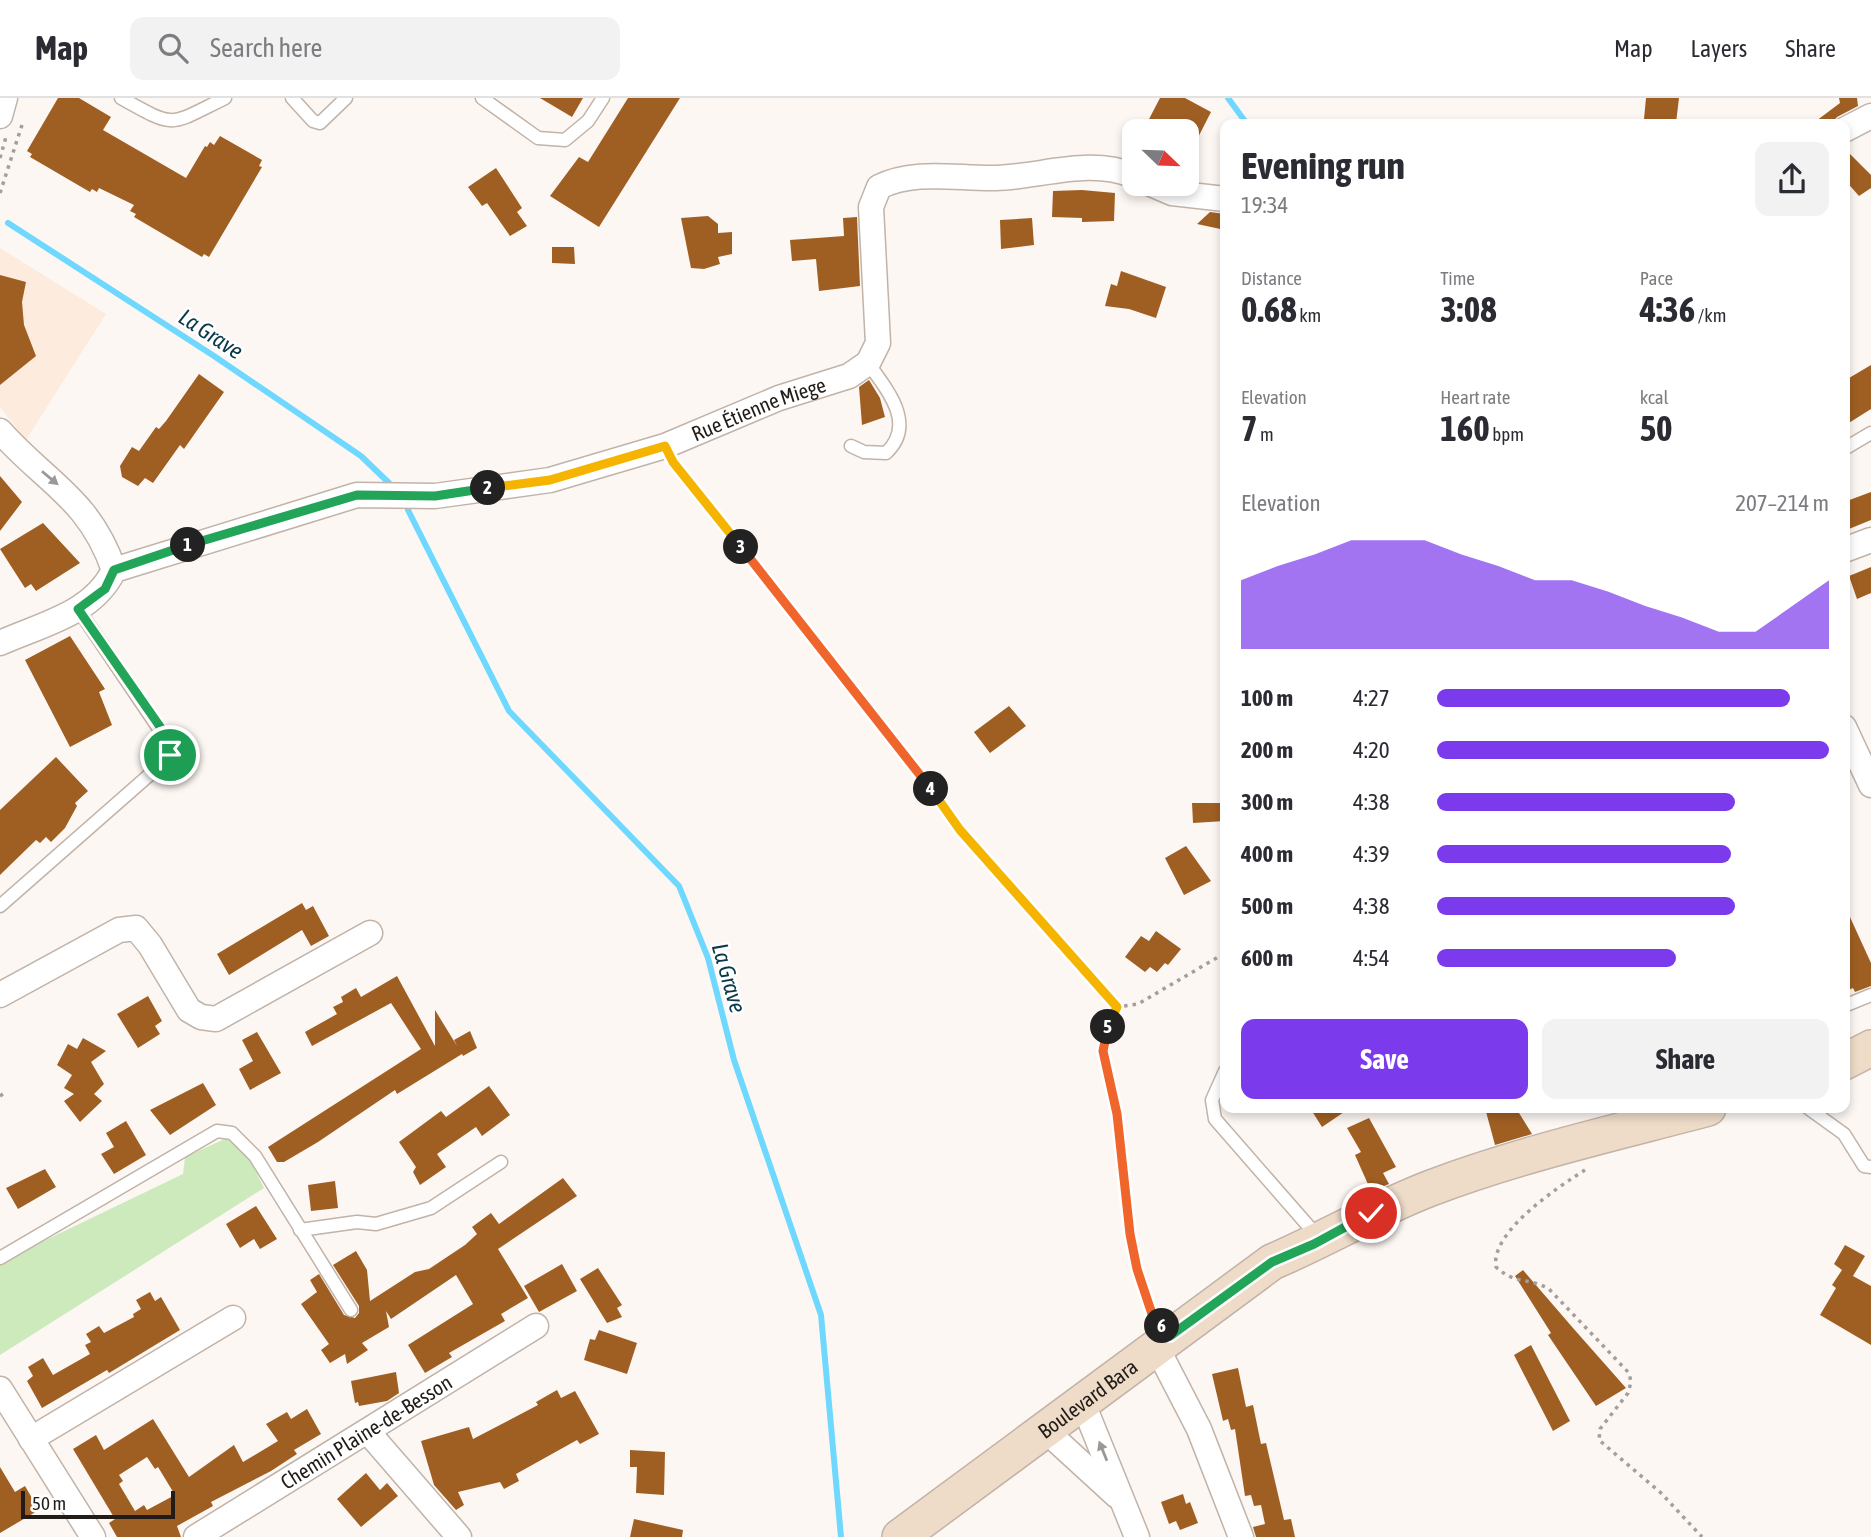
<!DOCTYPE html>
<meta charset="utf-8">
<style>
:root{--surface:#fff;--page:#f2f2f3;--text:#2b2b33;--muted:#7c7c81;--line:#e1e1e2;--accent:#7c3aed}
body{margin:0;font-family:"Asap Condensed",sans-serif;background:var(--page);color:var(--text);height:100vh;display:flex;flex-direction:column;font-size:26px;white-space:nowrap}
*{box-sizing:border-box;margin:0}
p{font-size:23px;color:var(--muted)}
.icon{flex:none;width:38px;height:38px;fill:none;stroke:currentColor;stroke-width:2;stroke-linecap:round;stroke-linejoin:round}
.map{position:relative;flex:1;overflow:hidden}
.drawer{position:absolute;left:1220px;top:21px;width:630px;height:994px;display:flex;flex-direction:column;background:var(--surface);border-radius:14px;box-shadow:0 4px 10px #0003}
.drawer>*{flex:none}
.needle{width:46px;rotate:113deg}
.buttons{position:absolute;left:1122px;top:21px;display:grid;gap:14px}
.buttons a{display:grid;place-items:center;width:77px;height:77px;border-radius:14px;background:var(--surface);box-shadow:0 4px 10px #0003;font-size:35px}
.scale{position:absolute;left:21px;bottom:18px;width:154px;box-sizing:border-box;padding-left:7px;border:4px solid #211c18;border-top:0;font-size:19px;line-height:24px;white-space:nowrap;color:#211c18;-webkit-text-stroke:5px #fff;paint-order:stroke}
.pin{position:absolute;display:grid;place-items:center;width:60px;height:60px;color:#fff;margin:-30px;border:4px solid #fff;border-radius:50%;box-shadow:0 2px 7px #0007}
.km{position:absolute;width:35px;height:35px;margin:-18px;border-radius:50%;background:#222;color:#fff;font-size:19px;line-height:35px;text-align:center}
.round{display:grid;place-items:center;flex:none;width:74px;height:74px;border-radius:14px;background:var(--page)}
.overview{display:flex;align-items:center;justify-content:space-between;height:119px;padding:0 21px}
h1{font-size:38px;font-weight:700;line-height:52px}
.stats{display:grid;grid-template-columns:repeat(3,1fr);gap:10px;height:119px;padding:7px 21px}
.stats div{display:grid;align-content:center}
.stats b{font-size:35px;font-weight:700}
.stats small{font-size:19px;font-weight:400}
.stats p{font-size:19px}
.chart{height:196px;padding:14px 21px}
.chart p{display:flex;justify-content:space-between}
.chart svg{width:100%;height:126px;margin-top:7px;fill:var(--accent);opacity:.7}
.primary-button{display:flex;gap:14px;margin-top:auto;padding:14px 21px}
.primary-button a{flex:1;height:80px;border-radius:14px;background:var(--accent);color:#fff;font-size:28px;font-weight:700;line-height:80px;text-align:center}
.primary-button a+a{background:var(--page);color:var(--text)}
ul{padding:0 21px;list-style:none;font-size:23px}
li{display:grid;grid-template-columns:112px 84px 1fr;align-items:center;height:52px}
li i{height:18px;border-radius:9px;background:var(--accent)}
header{display:flex;align-items:center;gap:42px;box-sizing:border-box;height:98px;padding:0 35px;background:var(--surface);border-bottom:2px solid var(--line)}
header strong{font-size:33px}
nav{display:flex;gap:38px;margin-inline-start:auto;font-size:24px}
.search{width:490px;height:63px;background:var(--page);display:flex;align-items:center;gap:18px;box-sizing:border-box;padding:0 24px;border-radius:14px;color:var(--muted);font-size:26px}
.map>svg:first-child{display:block}
.built{fill:#fdecde}
.green{fill:#cdeabd}
.lines{fill:none;stroke-linecap:round;stroke-linejoin:round}
.stream{stroke:#6fd8ff;stroke-width:6}
.building{fill:#9f5f23;fill-rule:evenodd}
.lane-casing{stroke:#c1b3a8;stroke-width:15}
.street-casing{stroke:#c1b3a8;stroke-width:27}
.secondary-casing{stroke:#c1b3a8;stroke-width:38}
.path{stroke:#a59f9b;stroke-width:3.5;stroke-dasharray:3.5 5;stroke-linecap:butt}
.lane{stroke:#fff;stroke-width:12}
.street{stroke:#fff;stroke-width:24}
.secondary{stroke:#eedbc8;stroke-width:35}
.oneway{fill:#9b9997}
.split-1-casing{stroke:#fff;stroke-width:14}
.split-2-casing{stroke:#fff;stroke-width:14}
.split-3-casing{stroke:#fff;stroke-width:14}
.split-4-casing{stroke:#fff;stroke-width:14}
.split-5-casing{stroke:#fff;stroke-width:14}
.split-6-casing{stroke:#fff;stroke-width:14}
.split-7-casing{stroke:#fff;stroke-width:14}
.split-1{stroke:#22a559;stroke-width:9}
.split-2{stroke:#22a559;stroke-width:9}
.split-3{stroke:#f5b400;stroke-width:9}
.split-4{stroke:#f0652b;stroke-width:9}
.split-5{stroke:#f5b400;stroke-width:9}
.split-6{stroke:#f0652b;stroke-width:9}
.split-7{stroke:#22a559;stroke-width:9}
.labels{text-anchor:middle;dominant-baseline:central;stroke-width:5;stroke-linejoin:round;paint-order:stroke}
.street-label{font-size:21px;fill:#211c18;stroke:#fff}
.water-label{font-size:23px;font-style:italic;fill:#073949;stroke:#fff}
</style>
<header>
<strong>Map</strong>
<div class="search"><svg class="icon" aria-label="search" viewBox="0 0 24 24"><circle cx="10" cy="10" r="6"/><path d="M15 15l6 6"/></svg>Search here</div>
<nav><a>Map</a><a>Layers</a><a>Share</a></nav>
</header>
<div class="map">
<svg width="1871" height="1439" viewBox="0 0 1871 1439">
<rect width="100%" height="100%" fill="#fdf7f3"/>
<path class="built" d="M 0,150 L 106,216 L 26,342 L 0,309 Z"/>
<path class="green" d="M 227,1040 L 247,1055 L 264,1090 L 0,1257 L 0,1164 L 183,1076 L 185,1059 Z"/>
<g class="lines">
<path class="stream" d="M 1228,0 L 1247,26
M 8,125 L 214,258 L 361,358 L 389,385
M 408,412 L 509,613 L 679,788 L 708,860 L 734,962 L 821,1217 L 841,1439"/>
</g>
<path class="building" d="M 58,0 L 79,0 L 111,19 L 103,32 L 186,80 L 205,48 L 207,49 L 210,44 L 214,47 L 220,38 L 262,62 L 259,68 L 262,69 L 209,159 L 204,156 L 202,159 L 134,119 L 136,116 L 130,113 L 134,107 L 99,90 L 97,94 L 92,91 L 90,94 L 30,59 L 32,56 L 27,53 Z
M 540,0 L 583,0 L 572,19 Z
M 628,0 L 680,0 L 599,129 L 550,98 L 579,59 L 588,64 Z
M 1160,0 L 1185,0 L 1211,14 L 1186,63 L 1186,33 L 1168,33 L 1148,23 Z
M 1646,0 L 1679,0 L 1676,25 L 1644,21 Z
M 1839,0 L 1857,0 L 1858,8 L 1837,19 L 1831,26 L 1812,26 L 1840,5 Z
M 1844,50 L 1871,77 L 1871,90 L 1859,98 L 1844,81 Z
M 496,70 L 522,110 L 517,114 L 527,128 L 510,138 L 487,105 L 482,108 L 468,89 Z
M 1082,92 L 1115,95 L 1114,123 L 1082,124 L 1082,120 L 1052,119 L 1053,93 Z
M 1210,114 L 1225,116 L 1225,132 L 1197,126 Z
M 708,118 L 718,126 L 718,135 L 732,134 L 732,156 L 718,159 L 720,166 L 704,171 L 691,170 L 681,120 Z
M 857,119 L 860,188 L 819,193 L 816,161 L 792,163 L 790,142 L 844,138 L 843,120 Z
M 1032,120 L 1034,147 L 1001,151 L 1000,122 Z
M 552,149 L 574,149 L 575,166 L 552,165 Z
M 1121,173 L 1166,189 L 1156,220 L 1129,211 L 1105,208 L 1111,186 L 1117,188 Z
M 0,177 L 26,184 L 22,204 L 24,227 L 36,258 L 0,287 Z
M 1871,267 L 1871,311 L 1844,328 L 1844,283 Z
M 199,276 L 224,294 L 184,351 L 180,347 L 153,385 L 145,380 L 138,388 L 122,379 L 120,368 L 132,349 L 139,353 L 156,329 L 159,331 L 166,323 Z
M 869,282 L 880,300 L 885,319 L 862,327 L 859,289 Z
M 0,378 L 22,404 L 0,433 Z
M 1871,394 L 1871,422 L 1844,433 L 1844,404 Z
M 43,425 L 80,465 L 36,493 L 31,486 L 25,490 L 0,451 Z
M 1871,469 L 1871,495 L 1857,501 L 1849,478 Z
M 70,538 L 105,591 L 99,594 L 112,627 L 70,649 L 25,562 Z
M 1009,608 L 1026,628 L 990,655 L 974,634 Z
M 56,659 L 88,693 L 75,705 L 77,708 L 65,730 L 51,744 L 46,739 L 40,745 L 36,742 L 0,777 L 0,712 Z
M 1192,705 L 1225,705 L 1225,723 L 1193,725 Z
M 1186,748 L 1211,783 L 1184,797 L 1165,760 Z
M 302,805 L 306,812 L 313,808 L 329,838 L 311,848 L 302,832 L 229,877 L 217,856 Z
M 1844,806 L 1871,865 L 1871,888 L 1855,894 L 1853,890 L 1844,894 Z
M 1156,833 L 1181,851 L 1168,867 L 1165,865 L 1157,874 L 1150,869 L 1145,874 L 1125,859 L 1141,838 L 1149,843 Z
M 397,878 L 435,948 L 435,912 L 457,948 L 454,942 L 470,933 L 477,950 L 463,958 L 462,956 L 397,996 L 395,992 L 318,1044 L 284,1064 L 277,1064 L 268,1049 L 421,951 L 391,905 L 312,948 L 305,934 L 337,916 L 333,909 L 343,904 L 341,899 L 356,890 L 361,899 Z
M 148,898 L 162,923 L 155,928 L 160,936 L 138,950 L 117,916 Z
M 257,934 L 281,975 L 250,992 L 239,971 L 253,963 L 242,942 Z
M 83,940 L 106,953 L 91,964 L 104,986 L 94,996 L 102,1003 L 80,1024 L 64,1003 L 74,996 L 64,990 L 72,977 L 57,967 L 68,946 L 77,951 Z
M 203,985 L 216,1007 L 170,1037 L 150,1012 Z
M 489,988 L 510,1017 L 482,1038 L 476,1029 L 437,1056 L 446,1069 L 420,1087 L 413,1074 L 416,1069 L 399,1044 L 441,1013 L 446,1019 Z
M 1310,1010 L 1350,1010 L 1322,1029 Z
M 1485,1010 L 1516,1010 L 1532,1036 L 1495,1047 Z
M 1369,1020 L 1396,1069 L 1383,1075 L 1389,1086 L 1371,1093 L 1355,1057 L 1361,1054 L 1347,1030 Z
M 126,1023 L 146,1057 L 114,1076 L 101,1056 L 114,1049 L 106,1035 Z
M 45,1071 L 56,1089 L 18,1111 L 6,1090 Z
M 563,1080 L 577,1098 L 498,1151 L 528,1200 L 501,1216 L 505,1223 L 449,1255 L 452,1259 L 425,1275 L 408,1247 L 473,1206 L 456,1177 L 391,1221 L 386,1213 L 389,1229 L 362,1245 L 368,1252 L 347,1266 L 345,1256 L 330,1265 L 321,1252 L 329,1246 L 301,1206 L 317,1194 L 310,1182 L 319,1176 L 344,1217 L 355,1220 L 359,1215 L 359,1208 L 333,1167 L 356,1153 L 367,1172 L 370,1203 L 415,1174 L 429,1171 L 465,1147 L 477,1136 L 472,1129 L 491,1115 L 499,1126 Z
M 335,1083 L 338,1110 L 311,1113 L 308,1087 Z
M 256,1108 L 277,1141 L 260,1151 L 254,1141 L 240,1150 L 226,1126 Z
M 1845,1147 L 1865,1158 L 1853,1178 L 1871,1188 L 1871,1247 L 1820,1217 L 1836,1190 L 1832,1187 L 1842,1172 L 1834,1166 Z
M 562,1166 L 577,1193 L 539,1214 L 524,1188 Z
M 598,1170 L 622,1207 L 617,1210 L 622,1219 L 607,1225 L 580,1181 Z
M 1523,1172 L 1573,1230 L 1626,1290 L 1596,1308 L 1548,1237 L 1551,1235 L 1515,1178 Z
M 150,1194 L 155,1203 L 161,1199 L 180,1232 L 109,1275 L 107,1272 L 42,1310 L 27,1283 L 33,1278 L 28,1269 L 43,1260 L 53,1277 L 90,1256 L 85,1247 L 91,1244 L 86,1236 L 99,1228 L 104,1235 L 134,1219 L 133,1216 L 141,1211 L 136,1202 Z
M 599,1232 L 637,1245 L 627,1276 L 584,1262 L 590,1241 L 595,1242 Z
M 1531,1247 L 1570,1323 L 1553,1333 L 1514,1257 Z
M 1238,1270 L 1246,1309 L 1253,1307 L 1261,1346 L 1266,1345 L 1284,1422 L 1291,1421 L 1295,1439 L 1256,1439 L 1253,1429 L 1265,1426 L 1261,1407 L 1254,1408 L 1251,1397 L 1245,1398 L 1235,1331 L 1231,1332 L 1228,1321 L 1223,1323 L 1212,1276 Z
M 396,1274 L 399,1295 L 387,1303 L 359,1308 L 358,1304 L 355,1305 L 351,1283 Z
M 557,1292 L 561,1300 L 575,1293 L 599,1336 L 580,1346 L 577,1342 L 516,1376 L 519,1383 L 504,1391 L 500,1384 L 458,1394 L 464,1407 L 456,1412 L 434,1387 L 421,1343 L 469,1329 L 473,1341 L 538,1307 L 536,1304 Z
M 307,1311 L 321,1336 L 294,1352 L 297,1356 L 271,1373 L 211,1404 L 213,1408 L 177,1428 L 181,1439 L 117,1439 L 109,1425 L 115,1421 L 73,1351 L 96,1337 L 104,1352 L 153,1321 L 189,1379 L 234,1347 L 243,1364 L 278,1343 L 266,1326 L 287,1314 L 291,1321 ZM 147,1359 L 155,1371 L 158,1369 L 175,1397 L 147,1412 L 144,1407 L 135,1413 L 119,1386 L 123,1383 L 119,1377 Z
M 630,1352 L 665,1354 L 664,1397 L 636,1395 L 637,1369 L 630,1369 Z
M 0,1369 L 15,1394 L 25,1388 L 39,1412 L 0,1435 Z
M 366,1375 L 380,1392 L 387,1385 L 398,1398 L 361,1429 L 337,1401 Z
M 1183,1396 L 1186,1406 L 1190,1404 L 1198,1425 L 1180,1432 L 1176,1423 L 1169,1426 L 1161,1404 Z
M 634,1421 L 683,1432 L 682,1439 L 630,1439 Z"/>
<g class="lines">
<defs>
<path id="lane" d="M 121,0 C 177,31 168,28 225,0
M 292,0 L 313,23 L 320,25 L 346,0
M 482,0 L 538,40 L 565,42 L 588,23 L 603,0
M 851,348 L 864,354 L 886,355 C 917,326 887,292 868,265
M 1844,351 L 1871,335
M 0,808 L 164,664 L 172,650 L 78,511
M 1844,908 L 1871,897
M 1225,973 L 1212,1002 L 1215,1021 L 1318,1139
M 1808,1010 L 1844,1036 L 1864,1068 L 1871,1069
M 300,1132 L 357,1124 L 376,1126 L 431,1110 L 501,1064
M 0,1160 L 217,1033 L 232,1035 L 255,1058 L 351,1212"/>
<g id="street">
<path d="M 0,18 L 5,0"/>
<path d="M 1844,32 L 1871,18"/>
<path d="M 1151,86 L 1172,95 L 1225,101"/>
<path d="M 0,333 C 46,385 89,400 114,472"/>
<path d="M 1844,452 L 1871,442"/>
<path id="s1" d="M 0,545 C 42,526 93,516 114,472 L 357,397 L 435,398 L 550,382 L 665,348 L 779,300 L 849,278 L 868,265 L 878,245 L 871,109 L 879,89 C 915,71 957,81 996,80 C 1041,79 1090,59 1134,78"/>
<path d="M 1844,629 L 1871,687"/>
<path d="M 0,897 L 119,832 L 136,830 L 150,847 L 189,912 L 201,919 L 216,921 L 370,835"/>
<path d="M 1156,1248 L 1199,1331 L 1241,1439"/>
<path d="M 0,1291 L 93,1439"/>
<path d="M 1082,1303 L 1137,1439"/>
<path d="M 1047,1329 L 1058,1344 L 1117,1398"/>
<path d="M 368,1334 L 459,1439"/>
<path d="M 31,1341 L 233,1220"/>
<path id="s2" d="M 196,1439 L 536,1228"/>
</g>
<g id="secondary">
<path d="M 1844,964 L 1871,950"/>
<path id="s3" d="M 900,1439 L 1272,1164 C 1326,1141 1376,1111 1431,1090 C 1517,1057 1618,1034 1708,1010"/>
</g>
</defs>
<use href="#lane" class="lane-casing"/>
<use href="#street" class="street-casing"/>
<use href="#secondary" class="secondary-casing"/>
<path class="path" d="M 0,60 L 6,39
M 0,95 L 22,27
M 676,368 L 960,732 L 1117,909
M 0,998 L 6,994
M 1585,1072 C 1558,1089 1490,1134 1496,1169 C 1515,1187 1529,1179 1549,1191 L 1629,1275 L 1631,1284 L 1628,1295 L 1600,1331 L 1599,1342 L 1661,1395 L 1702,1439
M 1153,1217 C 1126,1152 1129,1085 1117,1017 C 1113,995 1102,972 1104,949 C 1104,934 1111,922 1117,909 L 1138,906 L 1225,855"/>
<use href="#lane" class="lane"/>
<use href="#street" class="street"/>
<use href="#secondary" class="secondary"/>
</g>
<defs><path id="oneway-solid" d="M-6-.8H1V-3.2L6.5 0L1 3.2V.8H-6Z" transform="scale(1.75)"/></defs>
<g class="oneway">
<use href="#oneway-solid" transform="translate(50 380) rotate(40)"/>
<use href="#oneway-solid" transform="translate(1103 1353) rotate(-112)"/>
</g>
<g class="lines">
<defs>
<path id="split-1" d="M 170,657 L 173,650 L 170,643 L 78,511 L 105,491 L 114,472 L 188,447"/>
<path id="split-2" d="M 188,447 L 357,397 L 435,398 L 488,390"/>
<path id="split-3" d="M 488,390 L 550,382 L 665,348 L 673,364 L 741,449"/>
<path id="split-4" d="M 741,449 L 931,691"/>
<path id="split-5" d="M 931,691 L 960,732 L 1117,909 L 1108,929"/>
<path id="split-6" d="M 1108,929 L 1103,953 L 1117,1016 L 1130,1136 L 1137,1171 L 1152,1216 L 1162,1228"/>
<path id="split-7" d="M 1162,1228 L 1170,1238 L 1272,1164 L 1314,1146 L 1371,1115"/>
</defs>
<use href="#split-1" class="split-1-casing"/>
<use href="#split-2" class="split-2-casing"/>
<use href="#split-3" class="split-3-casing"/>
<use href="#split-4" class="split-4-casing"/>
<use href="#split-5" class="split-5-casing"/>
<use href="#split-6" class="split-6-casing"/>
<use href="#split-7" class="split-7-casing"/>
<use href="#split-1" class="split-1"/>
<use href="#split-2" class="split-2"/>
<use href="#split-3" class="split-3"/>
<use href="#split-4" class="split-4"/>
<use href="#split-5" class="split-5"/>
<use href="#split-6" class="split-6"/>
<use href="#split-7" class="split-7"/>
</g>
<g class="labels">
<g class="street-label">
<text stroke="none"><textPath href="#s1" startOffset="808">Rue Étienne Miege</textPath></text>
<text stroke="none"><textPath href="#s3" startOffset="233">Boulevard Bara</textPath></text>
<text stroke="none"><textPath href="#s2" startOffset="200">Chemin Plaine-de-Besson</textPath></text>
</g>
<g class="water-label">
<text transform="translate(211 236) rotate(33)">La Grave</text>
<text transform="translate(729 880) rotate(74)">La Grave</text>
</g>
</g>
</svg>
<div class="buttons">
<a><svg class="needle" viewBox="-14 -14 28 28"><path d="M0-13l5 13h-10z" fill="#e53935"/><path d="M0 13l5-13h-10z" fill="#7c7c81"/></svg></a>
</div>
<div class="scale">50 m</div>
<div class="pin" style="left:170px;top:657px;background:#1e9e55"><svg class="icon" aria-label="arrive" viewBox="0 0 24 24"><path d="M6 21V4h12l-3 4 3 4H6"/></svg></div>
<div class="pin" style="left:1371px;top:1115px;background:#d93025"><svg class="icon" aria-label="check" viewBox="0 0 24 24"><path d="M5 12l5 5 9-10"/></svg></div>
<b class="km" style="left:188px;top:447px">1</b>
<b class="km" style="left:488px;top:390px">2</b>
<b class="km" style="left:741px;top:449px">3</b>
<b class="km" style="left:931px;top:691px">4</b>
<b class="km" style="left:1108px;top:929px">5</b>
<b class="km" style="left:1162px;top:1228px">6</b>
<section class="drawer">
<div class="overview"><div><h1>Evening run</h1><p>19:34</p></div><a class="round"><svg class="icon" aria-label="share" viewBox="0 0 24 24"><path d="M12 15V3M7 8l5-5 5 5M5 13v7h14v-7"/></svg></a></div>
<div class="stats">
<div><p>Distance</p><b>0.68<small> km</small></b></div>
<div><p>Time</p><b>3:08</b></div>
<div><p>Pace</p><b>4:36<small> /km</small></b></div>
</div>
<div class="stats">
<div><p>Elevation</p><b>7<small> m</small></b></div>
<div><p>Heart rate</p><b>160<small> bpm</small></b></div>
<div><p>kcal</p><b>50</b></div>
</div>
<div class="chart"><p><span>Elevation</span>207–214 m</p>
<svg viewBox="0 0 160 44" preserveAspectRatio="none"><path d="M0 44V20L10 15L20 11L30 6L40 6L50 6L60 11L70 15L80 20L90 20L100 24L110 29L120 33L130 38L140 38L150 29L160 20V44z"/></svg>
</div>
<ul>
<li><b>100 m</b>4:27<i style="width:90%"></i></li>
<li><b>200 m</b>4:20<i style="width:100%"></i></li>
<li><b>300 m</b>4:38<i style="width:76%"></i></li>
<li><b>400 m</b>4:39<i style="width:75%"></i></li>
<li><b>500 m</b>4:38<i style="width:76%"></i></li>
<li><b>600 m</b>4:54<i style="width:61%"></i></li>
</ul>
<div class="primary-button"><a>Save</a><a>Share</a></div>
</section>
</div>
